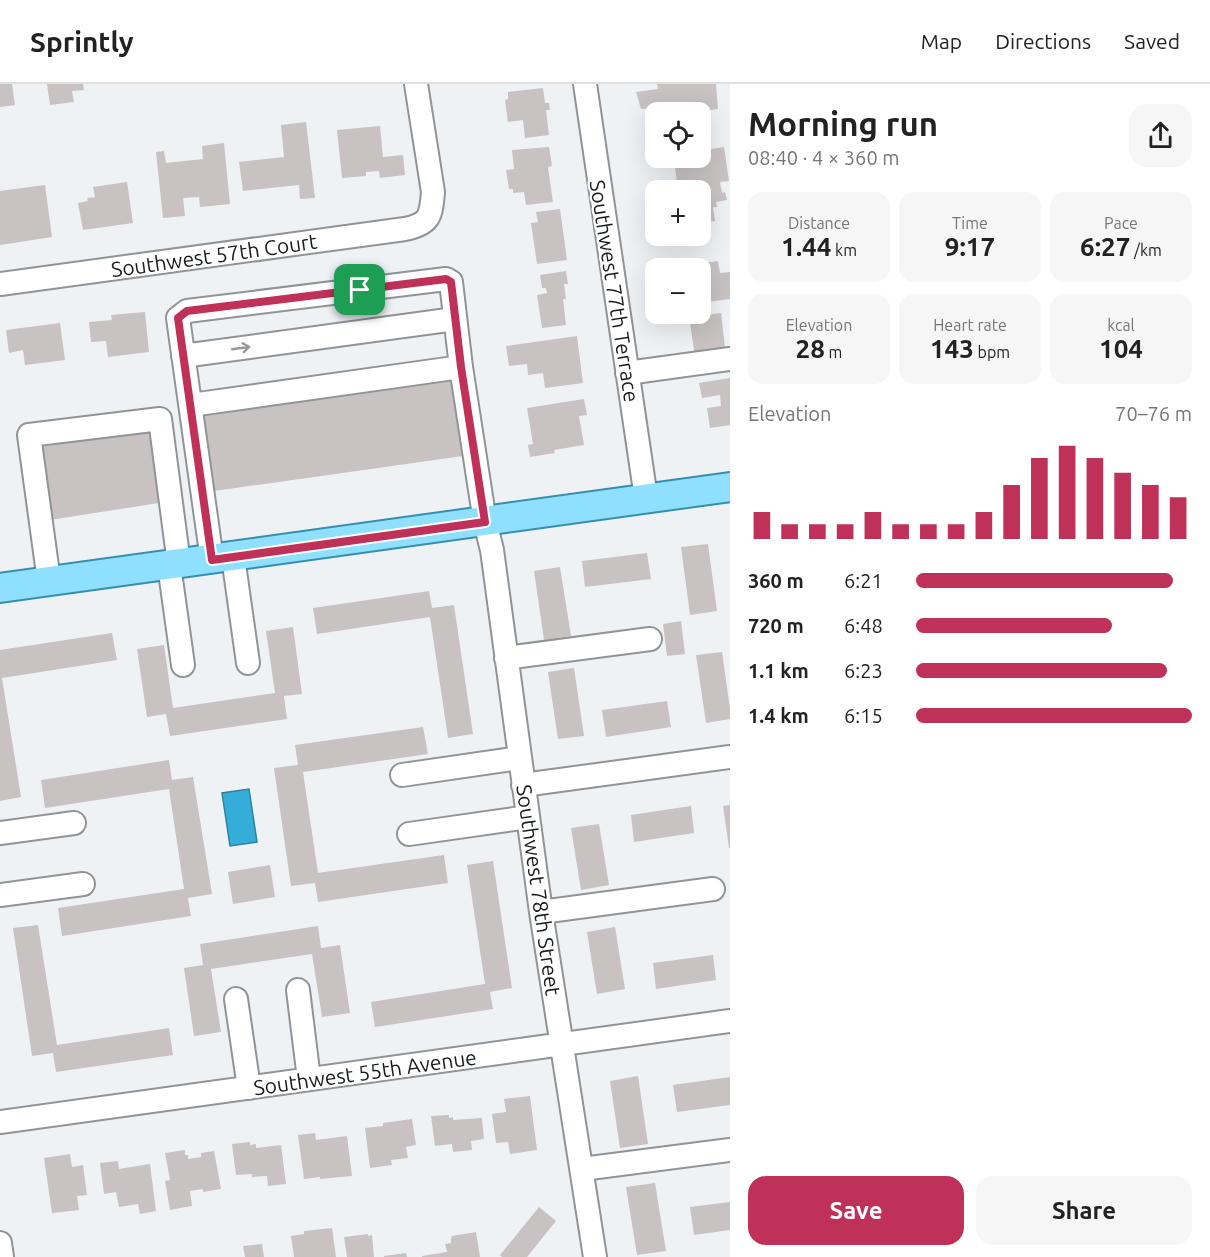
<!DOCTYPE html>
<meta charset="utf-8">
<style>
:root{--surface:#fff;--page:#f6f6f6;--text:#222;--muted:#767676;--line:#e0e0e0;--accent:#c03159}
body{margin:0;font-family:Ubuntu,sans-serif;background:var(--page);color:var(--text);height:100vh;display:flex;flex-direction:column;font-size:22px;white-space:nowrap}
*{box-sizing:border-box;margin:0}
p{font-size:20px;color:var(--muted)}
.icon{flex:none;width:33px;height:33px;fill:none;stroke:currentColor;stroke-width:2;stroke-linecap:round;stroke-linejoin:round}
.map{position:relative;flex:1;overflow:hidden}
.sheet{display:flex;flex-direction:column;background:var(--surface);width:480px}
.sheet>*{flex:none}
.fabs{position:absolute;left:645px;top:18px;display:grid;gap:12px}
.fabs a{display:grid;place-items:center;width:66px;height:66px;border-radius:12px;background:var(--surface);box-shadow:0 6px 24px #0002;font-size:30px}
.pin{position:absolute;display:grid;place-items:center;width:51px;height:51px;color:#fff;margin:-26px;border-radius:12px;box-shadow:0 3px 9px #0006}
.round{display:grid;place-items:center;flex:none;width:63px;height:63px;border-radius:18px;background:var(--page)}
.headline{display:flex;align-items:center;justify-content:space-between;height:102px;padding:0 18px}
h1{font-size:33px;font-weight:700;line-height:45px}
.stats{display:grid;grid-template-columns:repeat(3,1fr);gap:9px;height:102px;padding:6px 18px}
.stats div{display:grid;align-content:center;border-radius:15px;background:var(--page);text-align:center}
.stats b{font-size:26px;font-weight:700}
.stats small{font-size:16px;font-weight:400}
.stats p{font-size:16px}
.chart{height:168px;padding:12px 18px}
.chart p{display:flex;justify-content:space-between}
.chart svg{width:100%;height:108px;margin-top:6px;stroke:var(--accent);stroke-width:6}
.cta{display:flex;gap:12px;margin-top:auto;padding:12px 18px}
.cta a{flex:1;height:69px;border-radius:18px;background:var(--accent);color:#fff;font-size:24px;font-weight:700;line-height:69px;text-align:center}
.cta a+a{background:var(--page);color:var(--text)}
ul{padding:0 18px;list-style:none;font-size:20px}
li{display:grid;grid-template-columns:96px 72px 1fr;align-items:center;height:45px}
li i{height:15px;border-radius:8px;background:var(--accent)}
header{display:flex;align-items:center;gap:36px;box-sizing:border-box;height:84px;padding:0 30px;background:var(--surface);border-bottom:2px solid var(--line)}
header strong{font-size:28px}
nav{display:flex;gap:33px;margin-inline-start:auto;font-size:21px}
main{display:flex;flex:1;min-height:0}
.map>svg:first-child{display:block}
.water{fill:#34aed9;stroke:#2c82a1;stroke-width:1.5}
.building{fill:#c8c2c3}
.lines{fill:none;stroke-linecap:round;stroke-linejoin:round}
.minor-casing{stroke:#909496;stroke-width:26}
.major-casing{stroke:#358eaf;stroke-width:32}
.minor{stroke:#fff;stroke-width:22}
.major{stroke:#8fe0fe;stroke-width:28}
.oneway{stroke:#989999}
.route-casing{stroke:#fff;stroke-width:12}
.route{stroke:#c03159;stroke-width:8}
.labels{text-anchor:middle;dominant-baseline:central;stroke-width:4.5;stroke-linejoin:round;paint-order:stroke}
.street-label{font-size:21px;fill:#1a1c1d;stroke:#fff}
</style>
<header>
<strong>Sprintly</strong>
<nav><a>Map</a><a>Directions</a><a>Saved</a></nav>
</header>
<main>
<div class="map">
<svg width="730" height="1173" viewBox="0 0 730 1173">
<rect width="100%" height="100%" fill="#eef2f5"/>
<path class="water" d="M 249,705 L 257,758 L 230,762 L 222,709 Z"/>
<path class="building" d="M 0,0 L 12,0 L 15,21 L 0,23 Z
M 47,0 L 83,0 L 84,6 L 72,7 L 74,18 L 50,21 Z
M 657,0 L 716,0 L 718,25 L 694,28 L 675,28 L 674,23 L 641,25 L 636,8 L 658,5 Z
M 543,4 L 545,19 L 549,19 L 550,26 L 546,26 L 549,51 L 525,54 L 523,36 L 508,38 L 505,16 L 508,15 L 508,8 Z
M 306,38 L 315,114 L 300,115 L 299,101 L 243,107 L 239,78 L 284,73 L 281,41 Z
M 380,42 L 383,73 L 403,71 L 405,91 L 380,94 L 379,87 L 366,88 L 366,92 L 342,94 L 337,46 Z
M 709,53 L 711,65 L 724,63 L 729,97 L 720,98 L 722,109 L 725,108 L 727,116 L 716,118 L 717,123 L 713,123 L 715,137 L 700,139 L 700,106 L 669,106 L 668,101 L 677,99 L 675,83 L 688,81 L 687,74 L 700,74 L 700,54 Z
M 224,59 L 230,120 L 200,123 L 199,113 L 183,114 L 185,132 L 163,134 L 156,68 L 164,67 L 166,79 L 203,75 L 202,62 Z
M 549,63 L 552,82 L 548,83 L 553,118 L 526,121 L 524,108 L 513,109 L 513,105 L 509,105 L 506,86 L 514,85 L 512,66 Z
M 127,98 L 133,139 L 83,146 L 78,119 L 88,117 L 87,114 L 95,113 L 93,103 Z
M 45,101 L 52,153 L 0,161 L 0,107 Z
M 560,125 L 567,176 L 537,180 L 531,139 L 538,138 L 536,128 Z
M 718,177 L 720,189 L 730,188 L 730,215 L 700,219 L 700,184 L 674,184 L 674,183 Z
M 566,187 L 568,200 L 564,200 L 566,215 L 563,215 L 566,241 L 542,244 L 537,211 L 547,209 L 546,204 L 542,204 L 540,191 Z
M 145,228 L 149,268 L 108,273 L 106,257 L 91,258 L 89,238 L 112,236 L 111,231 Z
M 721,229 L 726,272 L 695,272 L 689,233 Z
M 60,239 L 65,276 L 25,281 L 23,266 L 9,269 L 6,246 Z
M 577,252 L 583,299 L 545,304 L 543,289 L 528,291 L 527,280 L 509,282 L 506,262 Z
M 458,292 L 470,371 L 214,407 L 202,328 Z
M 730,294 L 730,341 L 710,344 L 707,324 L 721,322 L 720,311 L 702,314 L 699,299 Z
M 584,315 L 587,331 L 579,332 L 584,361 L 554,366 L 555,369 L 530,373 L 528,361 L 533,360 L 527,324 Z
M 155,346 L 165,418 L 50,436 L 40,363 Z
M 708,460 L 717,527 L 690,531 L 681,463 Z
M 647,469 L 651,495 L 585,503 L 582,477 Z
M 560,483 L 571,552 L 544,556 L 534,487 Z
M 429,507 L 432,524 L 454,521 L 473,650 L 448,654 L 430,533 L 317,550 L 313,524 Z
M 681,537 L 685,570 L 667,572 L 663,540 Z
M 293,543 L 302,610 L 284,612 L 287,635 L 170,652 L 166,630 L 147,633 L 137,565 L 164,561 L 173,624 L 275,609 L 266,547 Z
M 112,549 L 117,576 L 2,594 L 21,713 L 0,717 L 0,566 Z
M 722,568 L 730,625 L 730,635 L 706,639 L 696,571 Z
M 574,584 L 584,652 L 558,655 L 548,588 Z
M 667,617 L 671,643 L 606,653 L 602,626 Z
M 423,643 L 428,670 L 303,688 L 318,789 L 444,771 L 448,799 L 318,818 L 315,799 L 291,802 L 274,684 L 298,681 L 295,661 Z
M 169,676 L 172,696 L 193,693 L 212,810 L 188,814 L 191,832 L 62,852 L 58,824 L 184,805 L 169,705 L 45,724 L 41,696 Z
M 730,721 L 730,764 L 729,764 L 723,722 Z
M 691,722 L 694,749 L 634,758 L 631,731 Z
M 599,740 L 609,801 L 581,806 L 571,744 Z
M 493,777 L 512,904 L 490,908 L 493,925 L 375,943 L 371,918 L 485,900 L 467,781 Z
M 270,781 L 275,813 L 233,820 L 228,788 Z
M 38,841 L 57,961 L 169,944 L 173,971 L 56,988 L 53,969 L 32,972 L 13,844 Z
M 318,842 L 321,864 L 340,861 L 350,929 L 322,933 L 312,870 L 211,885 L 221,948 L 194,952 L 184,884 L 203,881 L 200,860 Z
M 615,843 L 625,905 L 597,910 L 587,848 Z
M 713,871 L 716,896 L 656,905 L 653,879 Z
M 638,992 L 648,1060 L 620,1064 L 610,997 Z
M 730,993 L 730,1021 L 677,1028 L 673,1001 Z
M 530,1012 L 537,1066 L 510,1070 L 508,1058 L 496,1059 L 492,1030 L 506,1028 L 504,1015 Z
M 449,1031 L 449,1034 L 453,1033 L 453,1036 L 482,1034 L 484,1055 L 471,1057 L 472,1066 L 453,1068 L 452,1060 L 435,1062 L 431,1032 Z
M 412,1035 L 416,1061 L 406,1063 L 408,1074 L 391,1076 L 392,1081 L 370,1084 L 365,1044 L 383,1042 L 383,1039 Z
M 315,1049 L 316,1056 L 347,1052 L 352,1092 L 320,1095 L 320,1093 L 304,1095 L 298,1051 Z
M 250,1058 L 250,1061 L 256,1060 L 256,1064 L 281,1061 L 286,1100 L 268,1102 L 267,1092 L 252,1093 L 252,1090 L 236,1091 L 232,1060 Z
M 185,1066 L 185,1071 L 188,1071 L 188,1075 L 201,1073 L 201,1069 L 214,1067 L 221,1105 L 203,1108 L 203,1105 L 190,1107 L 192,1122 L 170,1126 L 165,1097 L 170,1096 L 165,1069 Z
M 70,1070 L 72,1083 L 83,1081 L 87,1111 L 77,1112 L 79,1126 L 52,1129 L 44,1074 Z
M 118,1077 L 119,1085 L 150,1080 L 156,1127 L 140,1130 L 138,1120 L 119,1123 L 116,1108 L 104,1110 L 100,1079 Z
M 655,1099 L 666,1167 L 637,1171 L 626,1103 Z
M 730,1118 L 730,1146 L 694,1151 L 690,1123 Z
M 539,1123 L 556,1137 L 527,1173 L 502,1173 L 500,1171 Z
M 332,1144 L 336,1173 L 294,1173 L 291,1152 L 304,1150 L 304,1147 Z
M 476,1148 L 480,1173 L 422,1173 L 422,1172 L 447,1168 L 445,1160 L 451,1159 L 451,1154 L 452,1153 L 452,1152 Z
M 368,1150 L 368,1152 L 372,1151 L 374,1173 L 347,1173 L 344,1153 Z
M 262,1160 L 264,1173 L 245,1173 L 243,1162 Z
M 406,1169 L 407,1173 L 384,1173 L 384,1172 Z"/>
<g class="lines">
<defs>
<path id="minor" d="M 585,0 L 646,414
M 0,200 L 405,145 C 430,140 431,132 433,108 L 416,0
M 183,272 L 455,235
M 627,289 L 730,275
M 191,321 L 461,283
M 233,473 L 248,579
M 212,476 L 178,234 L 187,227 L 446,195 L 451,198 L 461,283 L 485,438 L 492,466 L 541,828 L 595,1173
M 169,481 L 183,581
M 49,497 L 29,351 L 160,335 L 179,480
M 506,574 L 650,555
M 402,691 L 520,674
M 523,701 L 730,673
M 0,749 L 74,739
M 409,750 L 528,733
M 0,811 L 83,800
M 541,828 L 713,805
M 298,906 L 309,995
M 236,915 L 249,1004
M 0,1038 L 730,937
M 582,1085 L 730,1066
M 0,1159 L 2,1173"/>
<path id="major" d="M 0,504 L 730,403"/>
</defs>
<use href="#minor" class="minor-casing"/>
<use href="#major" class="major-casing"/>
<use href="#minor" class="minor"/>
<use href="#major" class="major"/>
</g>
<defs><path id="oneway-shaft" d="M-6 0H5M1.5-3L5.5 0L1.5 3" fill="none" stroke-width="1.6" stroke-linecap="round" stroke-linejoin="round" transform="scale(1.5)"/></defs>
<use class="oneway" href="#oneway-shaft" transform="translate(241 264) rotate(-8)"/>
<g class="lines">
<defs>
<path id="route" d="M 446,195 L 451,198 L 461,283 L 485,438 L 212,476 L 178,234 L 187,227 Z"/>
</defs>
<use href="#route" class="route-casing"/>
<use href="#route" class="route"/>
</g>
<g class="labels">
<g class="street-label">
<text transform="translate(214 171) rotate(-8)">Southwest 57th Court</text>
<text transform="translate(615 207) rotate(81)">Southwest 77th Terrace</text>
<text transform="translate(539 806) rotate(82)">Southwest 78th Street</text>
<text transform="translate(365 988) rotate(-8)">Southwest 55th Avenue</text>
</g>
</g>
</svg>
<div class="fabs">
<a><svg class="icon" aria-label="locate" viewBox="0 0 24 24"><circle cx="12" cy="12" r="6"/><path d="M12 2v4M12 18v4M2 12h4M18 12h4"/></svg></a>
<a>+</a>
<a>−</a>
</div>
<div class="pin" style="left:360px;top:206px;background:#1e9e55"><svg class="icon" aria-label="arrive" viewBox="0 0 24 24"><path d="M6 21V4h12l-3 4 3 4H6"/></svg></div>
</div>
<section class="sheet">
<div class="headline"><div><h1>Morning run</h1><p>08:40 · 4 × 360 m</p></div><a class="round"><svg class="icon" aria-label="share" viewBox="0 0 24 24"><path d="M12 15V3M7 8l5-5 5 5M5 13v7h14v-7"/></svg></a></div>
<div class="stats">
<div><p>Distance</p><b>1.44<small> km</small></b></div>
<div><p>Time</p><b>9:17</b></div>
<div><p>Pace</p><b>6:27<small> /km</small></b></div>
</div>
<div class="stats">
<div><p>Elevation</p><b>28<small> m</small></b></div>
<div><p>Heart rate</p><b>143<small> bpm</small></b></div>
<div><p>kcal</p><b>104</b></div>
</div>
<div class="chart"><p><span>Elevation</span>70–76 m</p>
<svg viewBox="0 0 160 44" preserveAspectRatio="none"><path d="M5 44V33M15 44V38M25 44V38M35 44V38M45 44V33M55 44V38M65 44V38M75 44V38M85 44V33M95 44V22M105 44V11M115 44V6M125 44V11M135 44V17M145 44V22M155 44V27"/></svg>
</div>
<ul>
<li><b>360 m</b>6:21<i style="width:93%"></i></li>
<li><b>720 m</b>6:48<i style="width:71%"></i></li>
<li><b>1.1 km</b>6:23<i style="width:91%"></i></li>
<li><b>1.4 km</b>6:15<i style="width:100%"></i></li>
</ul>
<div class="cta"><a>Save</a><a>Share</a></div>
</section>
</main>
